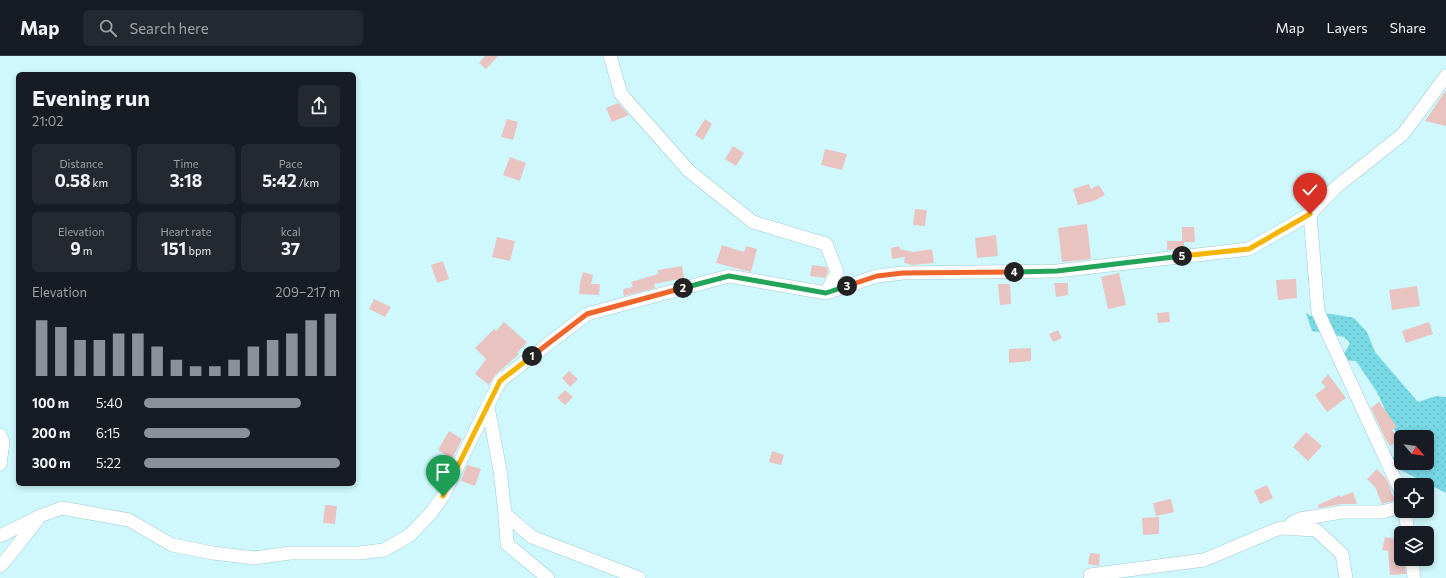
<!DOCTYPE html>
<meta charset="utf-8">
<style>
:root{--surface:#171b24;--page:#242831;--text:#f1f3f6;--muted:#9ea1a6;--line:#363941;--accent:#8c9099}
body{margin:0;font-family:Commissioner,sans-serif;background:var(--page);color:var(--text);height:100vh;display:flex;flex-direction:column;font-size:15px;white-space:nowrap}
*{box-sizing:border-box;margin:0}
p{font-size:13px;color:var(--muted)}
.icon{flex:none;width:22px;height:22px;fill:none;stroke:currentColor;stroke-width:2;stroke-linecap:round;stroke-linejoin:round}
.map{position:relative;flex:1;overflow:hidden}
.panel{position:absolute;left:16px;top:16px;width:340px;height:414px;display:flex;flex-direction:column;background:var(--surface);border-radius:6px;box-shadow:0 2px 6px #0003}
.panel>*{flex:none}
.needle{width:26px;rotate:119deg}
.controls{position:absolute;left:1394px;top:374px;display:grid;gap:8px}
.controls a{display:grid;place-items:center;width:40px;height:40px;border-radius:6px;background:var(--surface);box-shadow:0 2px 6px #0003;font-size:20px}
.pin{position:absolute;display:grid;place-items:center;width:34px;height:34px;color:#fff;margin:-41px -17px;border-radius:50% 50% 50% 0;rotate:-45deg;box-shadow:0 0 4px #0007}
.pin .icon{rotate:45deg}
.km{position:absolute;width:20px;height:20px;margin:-10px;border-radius:50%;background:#222;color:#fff;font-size:11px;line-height:20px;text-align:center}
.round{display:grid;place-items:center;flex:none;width:42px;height:42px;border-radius:6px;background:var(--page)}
.head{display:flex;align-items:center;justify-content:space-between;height:68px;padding:0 16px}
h1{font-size:22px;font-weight:700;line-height:30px}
.metrics{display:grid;grid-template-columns:repeat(3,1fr);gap:6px;height:68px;padding:4px 16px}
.metrics div{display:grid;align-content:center;border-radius:6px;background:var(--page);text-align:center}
.metrics b{font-size:17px;font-weight:700}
.metrics small{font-size:11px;font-weight:400}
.metrics p{font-size:11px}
.chart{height:112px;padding:8px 16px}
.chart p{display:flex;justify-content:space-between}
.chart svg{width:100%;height:72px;margin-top:4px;stroke:var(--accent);stroke-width:6}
ul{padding:0 16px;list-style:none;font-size:13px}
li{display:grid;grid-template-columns:64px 48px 1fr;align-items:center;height:30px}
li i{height:10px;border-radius:5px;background:var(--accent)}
header{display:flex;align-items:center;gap:24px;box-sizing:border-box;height:56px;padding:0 20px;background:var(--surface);border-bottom:1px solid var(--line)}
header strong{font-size:19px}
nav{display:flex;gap:22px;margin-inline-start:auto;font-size:14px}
.search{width:280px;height:36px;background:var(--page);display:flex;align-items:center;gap:10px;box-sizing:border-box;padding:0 14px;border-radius:6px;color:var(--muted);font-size:15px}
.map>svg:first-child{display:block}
.grass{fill:url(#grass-dots);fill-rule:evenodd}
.building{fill:#e9c3c0}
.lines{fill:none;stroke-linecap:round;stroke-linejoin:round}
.minor-casing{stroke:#a1cacf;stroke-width:14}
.minor{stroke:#fff;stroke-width:13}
.split-1-casing{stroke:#fff;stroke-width:8}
.split-2-casing{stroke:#fff;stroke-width:8}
.split-3-casing{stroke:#fff;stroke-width:8}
.split-4-casing{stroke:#fff;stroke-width:8}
.split-5-casing{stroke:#fff;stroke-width:8}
.split-6-casing{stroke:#fff;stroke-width:8}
.split-1{stroke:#f5b400;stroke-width:5}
.split-2{stroke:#f0652b;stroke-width:5}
.split-3{stroke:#22a559;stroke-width:5}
.split-4{stroke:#f0652b;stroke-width:5}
.split-5{stroke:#22a559;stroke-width:5}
.split-6{stroke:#f5b400;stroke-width:5}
</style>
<header>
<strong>Map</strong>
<div class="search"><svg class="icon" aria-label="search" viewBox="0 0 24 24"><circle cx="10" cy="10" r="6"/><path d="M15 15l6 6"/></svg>Search here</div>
<nav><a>Map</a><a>Layers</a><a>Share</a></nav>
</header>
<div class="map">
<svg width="1446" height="522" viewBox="0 0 1446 522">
<defs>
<pattern id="grass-dots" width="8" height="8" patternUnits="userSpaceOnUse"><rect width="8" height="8" fill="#78d8e4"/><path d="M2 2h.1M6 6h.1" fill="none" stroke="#66b9c3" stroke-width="1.8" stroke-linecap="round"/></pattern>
</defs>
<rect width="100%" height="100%" fill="#cef8fd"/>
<path class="grass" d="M 1306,257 L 1311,260 C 1321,255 1343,260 1354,262 L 1367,276 L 1375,296 L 1418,346 L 1436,340 L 1446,341 L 1446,437 L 1391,409 L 1399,384 L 1377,336 L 1356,305 L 1341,304 L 1350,287 L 1344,281 L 1312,275 ZM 1401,381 L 1427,381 L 1427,407 L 1401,407 Z"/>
<path class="building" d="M 485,0 L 498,0 L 486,13 L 479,7 Z
M 1446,34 L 1446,70 L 1425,65 Z
M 618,47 L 629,59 L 612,66 L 606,52 Z
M 507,63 L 518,66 L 513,84 L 501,81 Z
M 705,63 L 712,68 L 703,84 L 695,79 Z
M 733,90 L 744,97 L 736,110 L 725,103 Z
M 825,93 L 847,98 L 842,114 L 821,109 Z
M 510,101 L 526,107 L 520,125 L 503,119 Z
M 1089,128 L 1091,133 L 1099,129 L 1105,139 L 1096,144 L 1078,149 L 1073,133 Z
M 915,153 L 927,154 L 925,170 L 913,169 Z
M 1087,168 L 1091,203 L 1062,206 L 1058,172 Z
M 1182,171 L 1194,171 L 1195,186 L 1184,186 L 1184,192 L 1167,194 L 1167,185 L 1182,185 Z
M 996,179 L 998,200 L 977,202 L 975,182 Z
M 497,181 L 515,185 L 510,205 L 492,201 Z
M 722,189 L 744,196 L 746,190 L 757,193 L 751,216 L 716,207 Z
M 899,190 L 900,193 L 913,196 L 932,193 L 934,207 L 912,209 L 904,207 L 905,201 L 892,203 L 891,192 Z
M 443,205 L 449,223 L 437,227 L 431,209 Z
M 812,209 L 827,211 L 828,216 L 825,222 L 810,220 Z
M 682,210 L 684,222 L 654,228 L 655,232 L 624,240 L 623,233 L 633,231 L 631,226 L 658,218 L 658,214 Z
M 583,216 L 593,219 L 591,228 L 600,228 L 599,239 L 579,238 L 580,227 Z
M 1119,217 L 1126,249 L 1108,253 L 1101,221 Z
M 1296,223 L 1297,242 L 1278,244 L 1276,224 Z
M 1054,227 L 1068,227 L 1068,239 L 1056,241 Z
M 998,228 L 1010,228 L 1011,248 L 1000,249 Z
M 1417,230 L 1420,250 L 1392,254 L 1389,234 Z
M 374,243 L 391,251 L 385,261 L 369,253 Z
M 1169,256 L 1170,266 L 1158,267 L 1157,257 Z
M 504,266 L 527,286 L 517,297 L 519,298 L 495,319 L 489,329 L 475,318 L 486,303 L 475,292 L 494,273 L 496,275 Z
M 1429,266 L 1433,278 L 1406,287 L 1402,275 Z
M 1058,274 L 1062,282 L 1053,286 L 1049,278 Z
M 1031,292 L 1031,305 L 1009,307 L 1009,293 Z
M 569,315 L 578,323 L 570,331 L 562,322 Z
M 1328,318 L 1346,342 L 1327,356 L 1315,339 L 1326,331 L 1321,326 Z
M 565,334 L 573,341 L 565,349 L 557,342 Z
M 1379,346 L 1397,371 L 1392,374 L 1399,384 L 1390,390 L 1386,384 L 1371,352 Z
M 449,375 L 462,383 L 452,403 L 438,394 Z
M 1306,376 L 1322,390 L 1308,405 L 1293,391 Z
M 772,395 L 784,399 L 781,409 L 769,406 Z
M 467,409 L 481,413 L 475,430 L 461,425 Z
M 1377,413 L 1387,424 L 1392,438 L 1396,444 L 1382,448 L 1375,431 L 1367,423 Z
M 1267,429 L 1273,442 L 1260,448 L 1254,435 Z
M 1353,436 L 1357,448 L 1341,448 L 1319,452 L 1318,449 L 1340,439 L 1340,441 Z
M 1171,443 L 1174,456 L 1156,460 L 1153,447 Z
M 325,449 L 337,450 L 335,468 L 323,467 Z
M 1159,461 L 1159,478 L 1143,479 L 1142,462 Z
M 1385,481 L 1401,484 L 1401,504 L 1404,504 L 1406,518 L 1390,519 L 1388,495 L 1382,494 Z
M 1090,497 L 1100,498 L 1099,510 L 1088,508 Z"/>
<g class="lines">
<defs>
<path id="minor" d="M 610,0 L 621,38 L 689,115 L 753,166 L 826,188 L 837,216 L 826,237
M 1310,158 L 1318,256 L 1401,436
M 488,351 L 500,414 L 505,458 L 532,481 L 639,522
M 0,379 L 3,386 L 0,408
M 1405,455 L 1408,477
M 505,458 L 507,488 L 548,522
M 1288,473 L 1292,467 L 1300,463 L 1342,456 L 1382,456 L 1401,451
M 0,480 L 40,460 L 62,452 L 129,464 L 172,489 L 213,497 L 254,502 L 290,497 L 359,497 L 384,494 L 410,479 L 431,457 L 443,440 L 500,325 L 587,258 L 729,220 L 826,237 L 877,220 L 903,217 L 1057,215 L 1249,193 L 1310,158 L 1335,132 L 1403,78 L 1446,20
M 1412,503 L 1414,522
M 0,510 L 5,505 L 38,463
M 1090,519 L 1204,504 L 1280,472 L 1316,474 L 1342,498 L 1346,522"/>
</defs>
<use href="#minor" class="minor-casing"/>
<use href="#minor" class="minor"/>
</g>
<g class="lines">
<defs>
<path id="split-1" d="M 443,440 L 500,325 L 532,300"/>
<path id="split-2" d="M 532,300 L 587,258 L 683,232"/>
<path id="split-3" d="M 683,232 L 729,220 L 826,237 L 847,230"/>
<path id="split-4" d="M 847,230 L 877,220 L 903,217 L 1014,216"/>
<path id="split-5" d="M 1014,216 L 1057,215 L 1182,200"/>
<path id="split-6" d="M 1182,200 L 1249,193 L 1310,158"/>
</defs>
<use href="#split-1" class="split-1-casing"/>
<use href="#split-2" class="split-2-casing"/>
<use href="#split-3" class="split-3-casing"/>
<use href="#split-4" class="split-4-casing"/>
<use href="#split-5" class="split-5-casing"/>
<use href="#split-6" class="split-6-casing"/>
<use href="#split-1" class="split-1"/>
<use href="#split-2" class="split-2"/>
<use href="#split-3" class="split-3"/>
<use href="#split-4" class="split-4"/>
<use href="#split-5" class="split-5"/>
<use href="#split-6" class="split-6"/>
</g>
</svg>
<div class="controls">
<a><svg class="needle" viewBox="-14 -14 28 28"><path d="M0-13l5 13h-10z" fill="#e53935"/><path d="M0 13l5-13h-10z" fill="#9ea1a6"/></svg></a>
<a><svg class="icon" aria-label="locate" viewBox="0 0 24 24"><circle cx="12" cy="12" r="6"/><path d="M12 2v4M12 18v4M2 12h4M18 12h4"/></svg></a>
<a><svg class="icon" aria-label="layers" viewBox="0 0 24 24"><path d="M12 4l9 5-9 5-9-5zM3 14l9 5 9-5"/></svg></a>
</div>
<div class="pin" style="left:443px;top:440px;background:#1e9e55"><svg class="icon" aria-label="arrive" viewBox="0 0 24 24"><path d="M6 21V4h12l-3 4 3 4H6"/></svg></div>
<div class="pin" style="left:1310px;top:158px;background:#d93025"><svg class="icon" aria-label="check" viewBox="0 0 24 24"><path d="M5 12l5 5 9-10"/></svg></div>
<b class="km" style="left:532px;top:300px">1</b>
<b class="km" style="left:683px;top:232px">2</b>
<b class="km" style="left:847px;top:230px">3</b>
<b class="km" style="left:1014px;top:216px">4</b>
<b class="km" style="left:1182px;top:200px">5</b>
<section class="panel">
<div class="head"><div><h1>Evening run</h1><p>21:02</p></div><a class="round"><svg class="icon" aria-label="share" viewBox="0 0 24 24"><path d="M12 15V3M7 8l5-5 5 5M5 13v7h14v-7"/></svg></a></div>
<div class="metrics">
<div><p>Distance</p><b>0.58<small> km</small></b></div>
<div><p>Time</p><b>3:18</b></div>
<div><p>Pace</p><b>5:42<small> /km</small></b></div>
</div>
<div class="metrics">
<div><p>Elevation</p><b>9<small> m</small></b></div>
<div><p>Heart rate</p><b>151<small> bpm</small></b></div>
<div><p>kcal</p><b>37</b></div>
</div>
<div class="chart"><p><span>Elevation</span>209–217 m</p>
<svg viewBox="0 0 160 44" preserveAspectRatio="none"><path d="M5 44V10M15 44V14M25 44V22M35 44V22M45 44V18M55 44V18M65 44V26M75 44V34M85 44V38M95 44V38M105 44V34M115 44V26M125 44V22M135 44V18M145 44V10M155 44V6"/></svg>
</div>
<ul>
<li><b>100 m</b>5:40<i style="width:80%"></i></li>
<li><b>200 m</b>6:15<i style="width:54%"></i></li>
<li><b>300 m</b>5:22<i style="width:100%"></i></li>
</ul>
</section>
</div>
